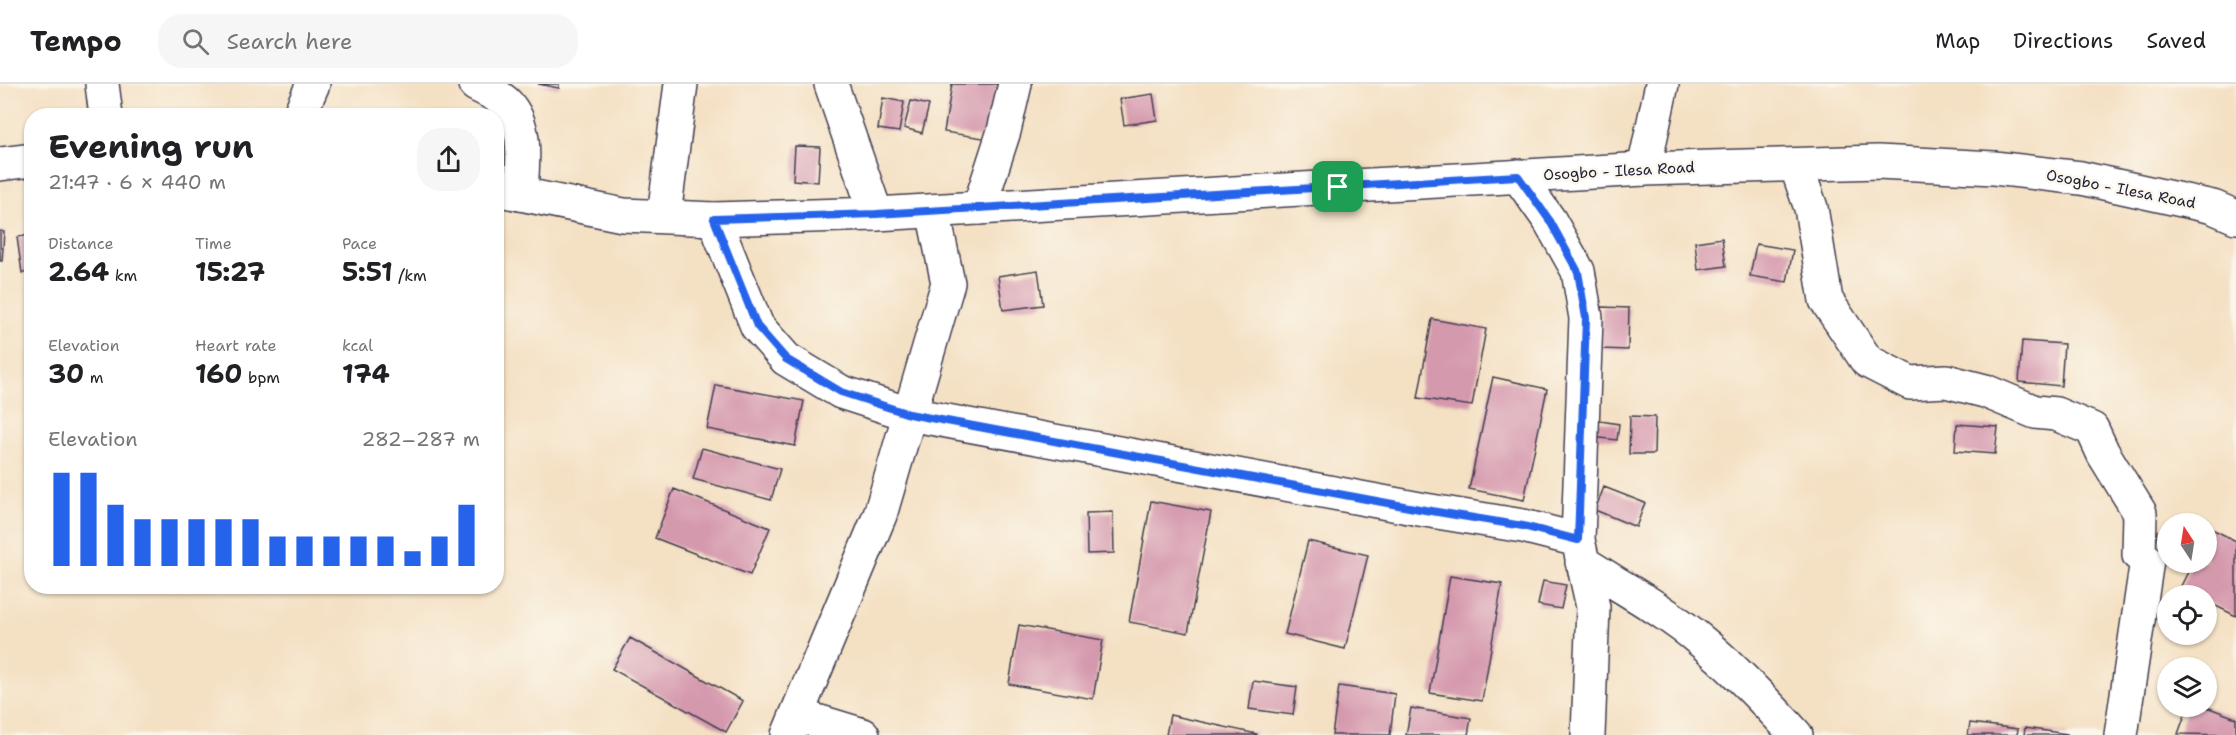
<!DOCTYPE html>
<meta charset="utf-8">
<style>
:root{--surface:#fff;--page:#f6f6f6;--text:#202124;--muted:#757577;--line:#e0e0e0;--accent:#2563eb}
body{margin:0;font-family:"Shantell Sans",sans-serif;background:var(--page);color:var(--text);height:100vh;display:flex;flex-direction:column;font-size:22px;white-space:nowrap}
*{box-sizing:border-box;margin:0}
p{font-size:20px;color:var(--muted)}
.icon{flex:none;width:33px;height:33px;fill:none;stroke:currentColor;stroke-width:2;stroke-linecap:round;stroke-linejoin:round}
.map{position:relative;flex:1;overflow:hidden}
.side{position:absolute;left:24px;top:24px;width:480px;height:486px;display:flex;flex-direction:column;background:var(--surface);border-radius:24px;box-shadow:0 2px 4px #0004}
.side>*{flex:none}
.needle{width:39px;rotate:348deg}
.controls{position:absolute;left:2157px;top:429px;display:grid;gap:12px}
.controls a{display:grid;place-items:center;width:60px;height:60px;border-radius:50%;background:var(--surface);box-shadow:0 2px 4px #0004;font-size:30px}
.pin{position:absolute;display:grid;place-items:center;width:51px;height:51px;color:#fff;margin:-26px;border-radius:12px;box-shadow:0 3px 9px #0006}
.round{display:grid;place-items:center;flex:none;width:63px;height:63px;border-radius:24px;background:var(--page)}
.overview{display:flex;align-items:center;justify-content:space-between;height:102px;padding:0 24px}
h1{font-size:33px;font-weight:700;line-height:45px}
.figures{display:grid;grid-template-columns:repeat(3,1fr);gap:9px;height:102px;padding:6px 24px}
.figures div{display:grid;align-content:center}
.figures b{font-size:26px;font-weight:700}
.figures small{font-size:16px;font-weight:400}
.figures p{font-size:16px}
.chart{height:168px;padding:12px 24px}
.chart p{display:flex;justify-content:space-between}
.chart svg{width:100%;height:108px;margin-top:6px;stroke:var(--accent);stroke-width:6}
header{display:flex;align-items:center;gap:36px;box-sizing:border-box;height:84px;padding:0 30px;background:var(--surface);border-bottom:2px solid var(--line)}
header strong{font-size:28px}
nav{display:flex;gap:33px;margin-inline-start:auto;font-size:21px}
.search{width:420px;height:54px;background:var(--page);display:flex;align-items:center;gap:15px;box-sizing:border-box;padding:0 21px;border-radius:24px;color:var(--muted);font-size:22px}
.map>svg:first-child{display:block}
.building{fill:#d599ad}
.lines{fill:none;stroke-linecap:round;stroke-linejoin:round}
.minor-casing{stroke:#423e4f;stroke-width:36}
.major-casing{stroke:#423e4f;stroke-width:36}
.minor{stroke:#fff;stroke-width:33}
.major{stroke:#fff;stroke-width:33}
.route-casing{stroke:#fff;stroke-width:12}
.route{stroke:#2563eb;stroke-width:8}
.labels{text-anchor:middle;dominant-baseline:central;stroke-width:5;stroke-linejoin:round;paint-order:stroke}
.street-label{font-size:15px;fill:#22223b;stroke:#fbf7ec}
</style>
<header>
<strong>Tempo</strong>
<div class="search"><svg class="icon" aria-label="search" viewBox="0 0 24 24"><circle cx="10" cy="10" r="6"/><path d="M15 15l6 6"/></svg>Search here</div>
<nav><a>Map</a><a>Directions</a><a>Saved</a></nav>
</header>
<div class="map">
<svg width="2236" height="651" viewBox="0 0 2236 651">
<rect width="100%" height="100%" fill="#fbf7ec"/>
<filter id="ink" filterUnits="userSpaceOnUse"><feTurbulence type="fractalNoise" baseFrequency=".0167" numOctaves="2"/><feDisplacementMap in="SourceGraphic" scale="12" xChannelSelector="R" yChannelSelector="G"/><feConvolveMatrix kernelMatrix="1 2 1 2 8 2 1 2 1" color-interpolation-filters="sRGB"/></filter>
<filter id="wash" filterUnits="userSpaceOnUse"><feTurbulence type="fractalNoise" baseFrequency=".008" numOctaves="4" result="noise"/><feDisplacementMap in="SourceGraphic" scale="24" xChannelSelector="R" yChannelSelector="G"/><feGaussianBlur stdDeviation="1.35" result="paint"/><feColorMatrix in="noise" values="0 0 0 0 0 0 0 0 0 0 0 0 0 0 0 0 0 1.4 0 .05"/><feComposite in="paint" operator="in"/></filter>
<g filter="url(#wash)">
<rect width="100%" height="100%" fill="#f4e0c3"/>
<g id="blocks">
<path class="building" d="M 538,0 L 559,0 L 559,4 Z
M 952,0 L 997,0 L 989,55 L 944,48 Z
M 1153,10 L 1157,36 L 1124,41 L 1120,15 Z
M 883,14 L 904,18 L 899,48 L 878,45 Z
M 911,17 L 929,21 L 922,49 L 904,44 Z
M 795,62 L 820,63 L 818,98 L 793,96 Z
M 0,147 L 4,148 L 2,177 L 0,177 Z
M 32,151 L 32,188 L 22,189 L 17,153 Z
M 1722,154 L 1726,182 L 1698,186 L 1695,158 Z
M 1756,160 L 1793,166 L 1787,198 L 1750,192 Z
M 1038,186 L 1043,221 L 1003,226 L 998,192 Z
M 1602,223 L 1629,224 L 1628,266 L 1601,265 Z
M 1432,235 L 1486,245 L 1472,322 L 1418,314 Z
M 2022,257 L 2064,260 L 2061,302 L 2019,298 Z
M 1493,293 L 1547,305 L 1524,416 L 1469,405 Z
M 716,301 L 804,317 L 795,362 L 707,345 Z
M 1630,332 L 1655,333 L 1654,370 L 1629,370 Z
M 1594,336 L 1619,340 L 1617,356 L 1592,353 Z
M 1957,340 L 1998,343 L 1995,370 L 1955,367 Z
M 702,364 L 780,385 L 771,416 L 693,395 Z
M 1604,403 L 1645,419 L 1636,443 L 1595,426 Z
M 674,405 L 770,444 L 750,491 L 655,454 Z
M 1151,417 L 1211,428 L 1188,549 L 1129,538 Z
M 1113,428 L 1114,469 L 1087,470 L 1086,429 Z
M 2210,444 L 2236,457 L 2236,532 L 2206,517 L 2206,512 L 2195,512 L 2180,504 L 2193,478 L 2206,478 L 2206,452 Z
M 1308,457 L 1368,471 L 1345,565 L 1285,550 Z
M 1450,492 L 1502,500 L 1482,617 L 1430,609 Z
M 1543,497 L 1566,501 L 1561,525 L 1538,521 Z
M 1019,541 L 1103,556 L 1093,615 L 1009,600 Z
M 630,554 L 743,617 L 726,648 L 612,585 Z
M 1253,597 L 1297,603 L 1293,631 L 1249,625 Z
M 1339,602 L 1395,610 L 1390,651 L 1332,651 Z
M 2188,622 L 2204,622 L 2236,634 L 2236,651 L 2178,650 Z
M 1411,624 L 1471,634 L 1468,651 L 1406,651 Z
M 1170,631 L 1257,650 L 1257,651 L 1166,651 Z
M 1970,639 L 2018,645 L 2017,651 L 1968,651 Z
M 2025,644 L 2067,650 L 2067,651 L 2024,651 Z"/>
</g>
</g>
<g filter="url(#ink)">
<use href="#blocks" fill-opacity="0" stroke="#423e4f" stroke-width="1.5"/>
<g class="lines">
<defs>
<path id="minor" d="M 102,0 L 106,32
M 475,0 C 485,6 499,11 507,20 C 529,44 522,80 521,110
M 831,0 L 876,130
M 299,32 L 313,0
M 1796,81 L 1811,124 L 1826,216 L 1867,277 L 1910,299 L 1946,297 L 1985,307 L 2035,328 L 2056,330 L 2092,345 L 2103,369 L 2140,429 L 2139,471 L 2147,476 L 2121,651
M 1644,85 L 1662,0
M 1518,92 L 1550,137 L 1578,187 L 1586,234 L 1578,456 L 1593,523 L 1588,651
M 979,124 L 1004,47 L 1015,0
M 664,131 L 681,0
M 714,135 L 757,242 L 786,275 L 841,308 L 909,330 L 1425,426 L 1523,442 L 1578,456
M 1582,478 C 1621,503 1666,527 1701,557 C 1735,585 1766,618 1796,651
M 797,631 L 863,651
M 788,651 L 880,431 L 948,199 L 933,127"/>
<path id="major" d="M 0,80 L 32,76
M 496,105 L 623,131 L 714,135 L 876,130 L 1644,85 L 1878,78 L 1994,84 L 2081,94 L 2213,123 L 2236,133"/>
</defs>
<use href="#minor" class="minor-casing"/>
<use href="#major" class="major-casing"/>
<use href="#minor" class="minor"/>
<use href="#major" class="major"/>
</g>
</g>
<g class="lines" filter="url(#ink)">
<defs>
<path id="route" d="M 1518,92 L 1550,137 L 1578,188 L 1586,234 L 1578,456 L 1523,442 L 1425,426 L 909,330 L 841,308 L 786,275 L 757,242 L 714,135 L 876,130 Z"/>
</defs>
<use href="#route" class="route-casing"/>
<use href="#route" class="route"/>
</g>
<g class="labels">
<g class="street-label">
<text transform="translate(1619 87) rotate(-3)">Osogbo - Ilesa Road</text>
<text transform="translate(2121 105) rotate(11)">Osogbo - Ilesa Road</text>
</g>
</g>
</svg>
<div class="controls">
<a><svg class="needle" viewBox="-14 -14 28 28"><path d="M0-13l5 13h-10z" fill="#e53935"/><path d="M0 13l5-13h-10z" fill="#757577"/></svg></a>
<a><svg class="icon" aria-label="locate" viewBox="0 0 24 24"><circle cx="12" cy="12" r="6"/><path d="M12 2v4M12 18v4M2 12h4M18 12h4"/></svg></a>
<a><svg class="icon" aria-label="layers" viewBox="0 0 24 24"><path d="M12 4l9 5-9 5-9-5zM3 14l9 5 9-5"/></svg></a>
</div>
<div class="pin" style="left:1338px;top:103px;background:#1e9e55"><svg class="icon" aria-label="arrive" viewBox="0 0 24 24"><path d="M6 21V4h12l-3 4 3 4H6"/></svg></div>
<section class="side">
<div class="overview"><div><h1>Evening run</h1><p>21:47 · 6 × 440 m</p></div><a class="round"><svg class="icon" aria-label="share" viewBox="0 0 24 24"><path d="M12 15V3M7 8l5-5 5 5M5 13v7h14v-7"/></svg></a></div>
<div class="figures">
<div><p>Distance</p><b>2.64<small> km</small></b></div>
<div><p>Time</p><b>15:27</b></div>
<div><p>Pace</p><b>5:51<small> /km</small></b></div>
</div>
<div class="figures">
<div><p>Elevation</p><b>30<small> m</small></b></div>
<div><p>Heart rate</p><b>160<small> bpm</small></b></div>
<div><p>kcal</p><b>174</b></div>
</div>
<div class="chart"><p><span>Elevation</span>282–287 m</p>
<svg viewBox="0 0 160 44" preserveAspectRatio="none"><path d="M5 44V6M15 44V6M25 44V19M35 44V25M45 44V25M55 44V25M65 44V25M75 44V25M85 44V32M95 44V32M105 44V32M115 44V32M125 44V32M135 44V38M145 44V32M155 44V19"/></svg>
</div>
</section>
</div>
